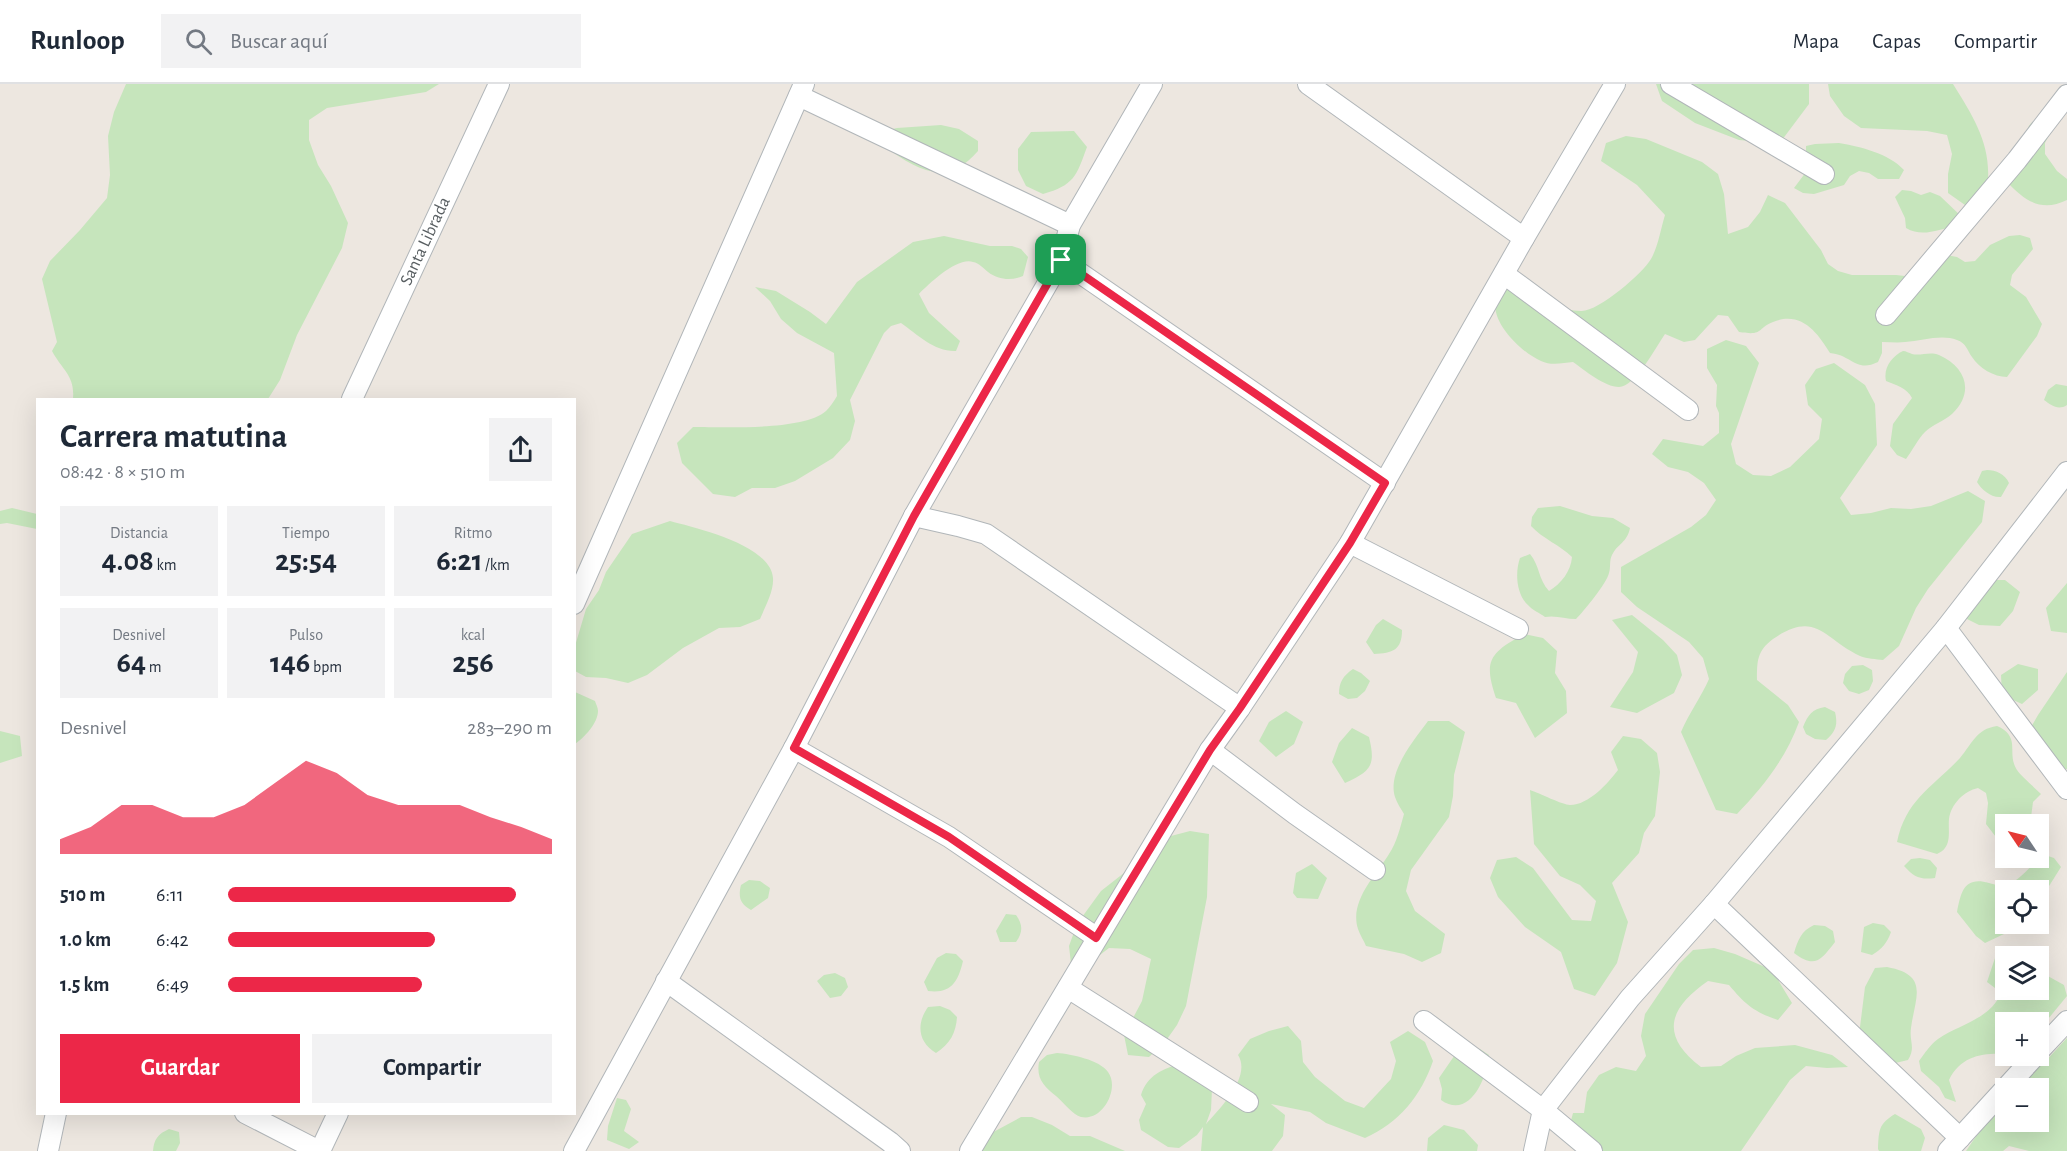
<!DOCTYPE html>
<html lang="es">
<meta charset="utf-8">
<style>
:root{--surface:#fff;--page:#f2f2f3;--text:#1f2937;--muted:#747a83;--line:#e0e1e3;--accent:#ec2748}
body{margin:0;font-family:"Alegreya Sans",sans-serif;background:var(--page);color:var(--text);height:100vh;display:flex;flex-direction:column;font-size:22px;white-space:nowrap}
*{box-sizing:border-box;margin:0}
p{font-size:20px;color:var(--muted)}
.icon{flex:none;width:33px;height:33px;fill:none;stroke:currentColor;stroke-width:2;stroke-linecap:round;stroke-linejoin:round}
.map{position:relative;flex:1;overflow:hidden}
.details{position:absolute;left:36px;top:314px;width:540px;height:717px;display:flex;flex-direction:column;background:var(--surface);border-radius:0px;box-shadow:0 6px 24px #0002}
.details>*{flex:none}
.needle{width:39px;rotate:305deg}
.tools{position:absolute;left:1995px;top:730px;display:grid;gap:12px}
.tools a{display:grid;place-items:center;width:54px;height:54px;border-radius:0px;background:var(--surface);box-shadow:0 6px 24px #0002;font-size:30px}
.pin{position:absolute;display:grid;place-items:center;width:51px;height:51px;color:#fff;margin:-26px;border-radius:12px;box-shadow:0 3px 9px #0006}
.round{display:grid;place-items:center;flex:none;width:63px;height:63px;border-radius:0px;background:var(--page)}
.head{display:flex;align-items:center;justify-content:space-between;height:102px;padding:0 24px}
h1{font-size:33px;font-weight:700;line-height:45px}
.figures{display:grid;grid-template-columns:repeat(3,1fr);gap:9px;height:102px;padding:6px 24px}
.figures div{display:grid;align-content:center;border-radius:0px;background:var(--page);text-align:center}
.figures b{font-size:30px;font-weight:700}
.figures small{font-size:16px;font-weight:400}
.figures p{font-size:16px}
.chart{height:168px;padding:12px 24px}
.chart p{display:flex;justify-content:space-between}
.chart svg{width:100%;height:108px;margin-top:6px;fill:var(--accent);opacity:.7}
.primary-button{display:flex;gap:12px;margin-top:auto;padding:12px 24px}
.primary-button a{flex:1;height:69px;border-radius:0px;background:var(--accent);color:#fff;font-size:24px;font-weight:700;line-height:69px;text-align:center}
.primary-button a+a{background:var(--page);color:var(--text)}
ul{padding:0 24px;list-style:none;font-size:20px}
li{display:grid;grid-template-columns:96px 72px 1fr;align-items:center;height:45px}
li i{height:15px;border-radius:8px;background:var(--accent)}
header{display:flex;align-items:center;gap:36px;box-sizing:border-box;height:84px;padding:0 30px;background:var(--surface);border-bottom:2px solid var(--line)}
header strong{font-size:28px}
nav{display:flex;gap:33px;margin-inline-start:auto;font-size:21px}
.search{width:420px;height:54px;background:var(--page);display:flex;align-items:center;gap:15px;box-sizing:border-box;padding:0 21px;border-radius:0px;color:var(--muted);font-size:22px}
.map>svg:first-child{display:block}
.green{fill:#c6e5bc}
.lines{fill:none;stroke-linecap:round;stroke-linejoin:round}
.street-casing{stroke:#b1b6b9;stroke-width:22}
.street{stroke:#fff;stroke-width:20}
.route-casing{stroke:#fff;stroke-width:12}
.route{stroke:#ec2748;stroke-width:8}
.labels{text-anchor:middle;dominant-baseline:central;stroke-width:4.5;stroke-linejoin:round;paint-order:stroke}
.street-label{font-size:18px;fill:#595f62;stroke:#fff}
</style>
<header>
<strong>Runloop</strong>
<div class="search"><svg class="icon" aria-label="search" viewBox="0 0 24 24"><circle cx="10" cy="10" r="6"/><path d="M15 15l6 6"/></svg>Buscar aquí</div>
<nav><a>Mapa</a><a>Capas</a><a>Compartir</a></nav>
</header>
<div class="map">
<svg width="2067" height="1067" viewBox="0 0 2067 1067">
<rect width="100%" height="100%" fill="#ede7e0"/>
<path class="green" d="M 126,0 L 439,0 L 426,8 L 327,24 L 309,36 L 309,56 L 318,81 L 331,102 L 348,139 L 342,164 L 297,251 L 280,296 L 268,315 L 73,315 C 75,291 62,286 52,267 L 57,258 L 42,195 L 50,177 L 80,146 L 107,114 L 110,91 L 108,52 L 114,28 Z
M 1656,0 L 1809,0 L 1809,20 L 1782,56 L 1761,58 L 1739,56 L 1695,39 L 1662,17 Z
M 1828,0 L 1953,0 C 1977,38 1996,69 1985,115 L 1965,121 L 1948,109 L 1948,90 L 1952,70 L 1947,51 L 1927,47 L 1861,44 L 1844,32 L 1830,12 Z
M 2036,36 L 2050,49 L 2045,59 L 2045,70 L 2057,87 L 2067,95 L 2067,116 C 2041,129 2024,116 2007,98 L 2027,52 C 2027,44 2029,39 2036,36 Z
M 941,41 L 959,45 L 978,57 L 978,67 C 946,104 917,86 884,62 L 884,47 L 897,44 Z
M 1074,47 L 1087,63 C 1076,93 1074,101 1043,110 L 1026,102 L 1018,86 L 1018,65 L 1031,48 Z
M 1626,52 L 1646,55 L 1702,78 L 1718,90 L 1724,110 L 1728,150 L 1748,143 L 1760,128 L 1768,111 L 1785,119 L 1821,166 L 1828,180 L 1838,187 L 1852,191 L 1896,191 L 1923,194 L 1946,171 L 1957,173 L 1965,178 L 1975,177 L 1990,161 L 2009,152 L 2020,151 L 2030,154 L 2033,165 L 2012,191 L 2010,201 L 2026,213 L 2042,240 L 2037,252 L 2007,293 C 1994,293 1979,284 1972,273 C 1967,266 1966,259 1957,256 C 1941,250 1922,257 1905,258 C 1898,259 1890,258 1882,258 L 1882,269 L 1878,278 C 1856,289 1852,271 1830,269 C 1818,249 1801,226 1773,238 C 1756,245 1764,252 1739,248 L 1728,232 L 1718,231 L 1695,256 L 1684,258 L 1665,250 C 1656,263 1635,303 1619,303 C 1605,303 1584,286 1573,278 C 1563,279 1551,282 1541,277 C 1517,267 1471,219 1511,201 C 1532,210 1558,227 1581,227 C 1598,228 1643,189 1651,175 C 1658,163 1661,144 1665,131 L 1637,101 L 1601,77 L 1606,59 Z
M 1839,59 C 1861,63 1888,69 1904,86 L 1899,95 L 1878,95 L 1869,89 L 1859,87 L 1850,92 L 1844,101 L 1814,110 L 1803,109 L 1794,104 L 1806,88 L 1806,62 L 1815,60 Z
M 1902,106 L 1911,107 L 1921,111 L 1930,108 L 1940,112 L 1962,133 L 1957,142 C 1938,145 1923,154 1906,144 L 1905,134 L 1895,113 Z
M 944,152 L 990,162 L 1012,162 L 1021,165 L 1028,173 L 1023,192 C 1012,197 998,196 988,188 C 984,185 979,179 973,178 C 957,173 930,199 919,210 L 929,229 L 960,257 L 956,267 C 935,268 918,251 901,239 L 891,242 L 884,249 L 850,316 L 855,337 L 850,356 L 833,374 L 795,397 L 775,404 L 752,404 L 735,413 L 713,410 L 682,379 L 677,359 L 693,343 C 723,343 804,347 826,327 C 830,323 834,317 837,312 L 834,269 L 797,249 L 781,235 L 770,217 L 755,203 L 776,207 L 810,228 L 826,240 L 857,198 L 913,158 Z
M 1726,256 L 1746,262 L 1759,279 L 1731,360 L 1736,380 L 1753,391 L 1771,392 L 1790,383 L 1819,355 L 1822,335 L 1808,321 L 1805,301 L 1816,285 L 1834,279 L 1865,301 L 1875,320 L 1877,361 L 1840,414 L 1851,431 L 1871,429 L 1891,424 L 1911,425 L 1931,422 L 1968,407 L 1985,417 L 1982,438 L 1928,505 L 1916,524 L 1899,562 L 1883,576 C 1876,575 1867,575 1860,572 C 1824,555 1816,525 1773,555 C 1757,567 1757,577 1757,596 L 1788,621 L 1799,638 C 1786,674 1763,703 1737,730 L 1716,726 L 1681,648 C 1689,629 1701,613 1709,595 L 1703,574 L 1689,558 L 1637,523 L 1621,508 L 1621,483 L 1691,443 L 1706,431 L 1716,416 L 1704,399 L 1688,388 L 1668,383 L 1652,370 L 1663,355 L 1703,362 L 1719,349 L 1719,329 L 1716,322 L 1717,301 L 1707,284 L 1707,265 Z
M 1903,267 C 1906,267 1909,269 1912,270 C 1921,272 1930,267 1939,271 C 1966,283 1975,308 1952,330 C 1944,337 1932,341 1925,348 C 1918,355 1912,367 1906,375 L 1897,371 L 1890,362 L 1893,340 L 1912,314 C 1907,304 1896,301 1886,297 C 1883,284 1892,272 1903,267 Z
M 2056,300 L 2067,302 L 2067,321 C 2058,327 2051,321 2044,316 L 2048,306 Z
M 1987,386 C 1996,386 2005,390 2009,399 L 2001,413 C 1991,414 1981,405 1977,398 L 1982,387 Z
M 1560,422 L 1592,432 L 1613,434 L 1630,444 C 1627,459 1618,459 1612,471 C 1609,477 1611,483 1609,489 C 1607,499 1584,527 1576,535 C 1565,535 1556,531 1545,533 C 1540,529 1532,526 1528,521 C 1516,510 1515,488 1520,474 L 1530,470 C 1540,482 1538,495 1549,507 C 1561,500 1571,487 1572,473 C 1560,461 1543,455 1531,442 L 1532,433 L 1538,424 Z
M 12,424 L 37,430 L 37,445 L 7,439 L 0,440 L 0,427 Z
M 670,437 C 696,444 771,461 773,494 C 774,507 765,523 760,535 L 740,543 L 719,544 L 683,564 L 647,591 L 628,599 L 606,594 L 586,593 L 575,587 L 575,562 L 586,525 L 599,506 L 606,488 L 632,450 Z
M 1982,496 L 2005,496 L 2020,508 L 2013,527 L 2000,542 L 1979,541 L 1961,532 Z
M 2067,499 L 2067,549 L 2051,547 L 2046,524 Z
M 1632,531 L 1663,556 L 1677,571 L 1682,591 L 1674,609 L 1637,629 L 1610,623 L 1633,588 L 1638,568 L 1612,536 Z
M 1383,535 L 1402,546 C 1402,566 1393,569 1374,570 L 1366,558 L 1376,541 Z
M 1524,550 L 1543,554 L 1557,567 L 1555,589 L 1566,607 L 1567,629 L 1535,654 L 1516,619 L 1496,614 C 1483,576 1490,569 1524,550 Z
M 2018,580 L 2038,585 L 2038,606 L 2022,620 L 2002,611 L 2001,591 Z
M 1863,581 L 1872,586 L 1873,597 L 1869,606 L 1859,610 L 1849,607 L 1843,599 L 1845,590 L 1852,582 Z
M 1353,585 L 1361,589 L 1370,597 L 1365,607 L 1357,614 L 1348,615 L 1339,610 C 1339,598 1343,592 1353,585 Z
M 2067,588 L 2067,685 L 2049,689 L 2023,657 L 2038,631 Z
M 575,608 L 595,617 C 596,620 598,624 598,627 C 598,639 584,654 575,660 Z
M 1825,623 L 1835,628 C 1838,641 1836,647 1826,656 L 1815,655 L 1806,650 L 1803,643 C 1808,631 1812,625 1825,623 Z
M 1286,627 L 1303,638 L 1294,660 L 1276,673 L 1259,657 L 1269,638 Z
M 1428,637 L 1449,637 L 1465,648 L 1454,691 L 1453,712 L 1449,733 L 1411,786 L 1406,807 L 1415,827 L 1445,850 L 1441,869 L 1422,878 L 1404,870 L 1366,862 C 1364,857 1360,851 1358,845 C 1349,817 1376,791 1389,770 C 1397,758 1400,744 1404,730 C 1401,725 1397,719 1395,713 C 1387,688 1414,656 1428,637 Z
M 1997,642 C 2022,653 2006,669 2017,686 C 2021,692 2035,704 2041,710 L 2033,718 L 2030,741 L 2006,741 L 2005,765 L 1986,740 L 1988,719 L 1986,709 L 1978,704 C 1964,707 1951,720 1949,735 C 1948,744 1951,756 1945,764 C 1943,767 1940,768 1937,770 L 1897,758 C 1906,715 1933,703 1960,674 C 1972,660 1976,645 1997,642 Z
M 1352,644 L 1369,653 C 1376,682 1371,687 1345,699 L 1332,678 L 1339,659 Z
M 0,647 L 20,652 L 22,672 L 0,679 Z
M 1623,652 L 1641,655 L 1657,669 L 1660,688 L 1655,732 L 1644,749 L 1639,769 L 1612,799 L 1628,838 L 1617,879 L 1595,912 L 1574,905 L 1561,868 L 1525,843 L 1498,813 L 1490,794 L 1497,776 L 1516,773 L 1533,784 L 1572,836 L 1591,837 L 1596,817 L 1580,801 L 1560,792 L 1534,760 L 1530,706 C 1539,709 1563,721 1570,721 C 1589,721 1608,699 1618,686 L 1611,668 Z
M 1190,747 L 1209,750 L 1207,813 L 1186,922 L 1177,941 L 1165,958 L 1149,973 L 1128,971 L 1124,951 L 1142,917 L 1151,875 L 1130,865 L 1109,864 L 1092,877 L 1071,880 L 1069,862 L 1077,840 L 1101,807 L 1171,752 Z
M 2045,771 L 2054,774 L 2061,783 L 2039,818 L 2038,807 L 2006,807 L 2006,840 L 2017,840 L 2004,850 L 1985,859 L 1976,852 L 1957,828 C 1961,808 1964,792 1989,799 C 1995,801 2001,802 2008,800 C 2023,795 2031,779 2045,771 Z
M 1920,774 L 1930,776 L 1937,784 L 1935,794 C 1920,796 1914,793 1904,782 L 1911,775 Z
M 1312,780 L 1327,794 L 1318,815 L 1297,814 L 1293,809 L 1296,789 Z
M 749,796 L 760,797 L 770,804 L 768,814 L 751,826 C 740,820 738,813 741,801 Z
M 1006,830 L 1016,831 C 1023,841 1023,848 1016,858 L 1000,858 L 996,847 Z
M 1873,839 L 1884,841 L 1891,848 C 1887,859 1882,865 1872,871 L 1861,868 L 1864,843 Z
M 1814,841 L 1825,842 L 1833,847 L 1835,858 C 1821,876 1815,885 1794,869 C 1798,856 1801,847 1814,841 Z
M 1714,864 L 1735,870 L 1772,886 L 1792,919 L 1778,936 C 1754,928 1745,920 1729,901 L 1708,897 C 1669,924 1659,951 1701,983 L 1721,982 L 1736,972 L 1755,964 L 1795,961 L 1832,971 L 1848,983 L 1827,984 L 1806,982 L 1790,996 L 1741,1067 L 1588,1067 L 1568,1048 L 1573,1029 L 1584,1029 L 1587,1008 L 1599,991 L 1616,983 L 1636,987 L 1646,972 L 1641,952 L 1645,930 L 1679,880 L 1693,866 Z
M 946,869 L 956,870 L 963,877 C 958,898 951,910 928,907 L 924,898 L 937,874 Z
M 2004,871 L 2008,873 L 2006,873 L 2006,906 L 2038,906 L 2039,891 L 2046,891 L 2064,901 L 2067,912 L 2039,946 L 2038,939 L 2006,939 L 2005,970 C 1982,969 1961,972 1949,996 L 1956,1018 L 1945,1014 L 1939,1003 L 1921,987 L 1919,977 C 1925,969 1930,961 1938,955 C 1958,941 1987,936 1999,913 L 1995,904 L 1987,898 L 1995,874 Z
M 1887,883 C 1930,891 1915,913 1911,944 C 1909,958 1916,963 1908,976 L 1887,981 L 1859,951 L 1865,903 L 1875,884 Z
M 835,889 L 845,894 L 848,903 L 841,912 L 830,914 L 817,897 L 824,891 Z
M 940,922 L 950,926 L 957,933 C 956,949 950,960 936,969 C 918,958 916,940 928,923 Z
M 1288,942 L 1301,957 L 1303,978 L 1315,993 L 1345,1017 L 1364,1024 L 1391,995 L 1396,977 L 1390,958 L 1408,947 L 1425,958 L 1433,977 C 1421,1012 1399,1039 1365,1054 L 1326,1039 L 1310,1028 L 1271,1020 L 1285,1031 L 1283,1052 L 1272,1067 L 1201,1067 L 1203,1043 L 1197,1051 L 1179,1064 L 1168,1063 L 1141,1046 L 1139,1036 L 1146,1020 L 1141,1011 C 1147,991 1163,985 1182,979 L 1212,1005 L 1211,1026 L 1206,1040 C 1219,1025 1252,993 1238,971 L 1250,955 L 1269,947 Z
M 2067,954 L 2067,1067 L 2029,1067 L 2009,1062 L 2003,1067 L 1966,1067 L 2005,1010 L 2006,1038 L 2038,1038 L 2038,1005 L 2009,1005 L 2042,981 Z
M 1469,962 L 1480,965 L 1489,971 C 1487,995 1469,1036 1441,1016 L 1442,1005 L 1439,994 L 1459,965 Z
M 1057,969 C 1071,970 1100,976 1108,988 C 1120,1004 1103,1038 1081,1033 C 1073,1031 1063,1018 1056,1012 C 1044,1002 1036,995 1039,978 L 1047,971 Z
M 617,1014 L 626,1016 L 631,1025 L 624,1047 L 639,1058 L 629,1065 L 607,1056 L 608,1042 Z
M 1895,1030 L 1921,1045 L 1925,1054 L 1921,1067 L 1879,1067 L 1878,1065 C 1879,1047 1878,1040 1895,1030 Z
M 1021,1033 L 1032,1033 L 1052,1041 L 1070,1052 L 1090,1052 L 1125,1067 L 975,1067 L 986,1052 Z
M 1444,1041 L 1464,1046 L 1478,1061 L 1477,1067 L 1427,1067 L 1428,1054 Z
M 169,1045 L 179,1048 L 180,1059 L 176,1067 L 153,1067 C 154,1055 158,1050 169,1045 Z"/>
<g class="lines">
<defs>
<g id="street">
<path d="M 1308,0 L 1524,154"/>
<path d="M 1671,0 L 1824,90"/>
<path d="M 799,12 L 1070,141"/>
<path d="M 1061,176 L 1385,399"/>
<path d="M 1504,190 L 1688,326"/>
<path d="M 1886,231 L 2017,76 L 2067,11"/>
<path id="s1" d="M 352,315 L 499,0"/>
<path d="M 914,432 L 958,442 L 986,450 L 1240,624"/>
<path d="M 1350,459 L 1518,545"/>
<path d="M 574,520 L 804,0"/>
<path d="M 1946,544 L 2067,705"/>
<path d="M 794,664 L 949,753 L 1096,853"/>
<path d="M 1210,666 L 1295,730 L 1375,786"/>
<path d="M 1714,820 L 1960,1054"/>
<path d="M 666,897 L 890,1058 L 900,1067"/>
<path d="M 1068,904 L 1248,1018"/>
<path d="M 1424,937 L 1543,1026 L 1592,1067"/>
<path d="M 2038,968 L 2067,937"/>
<path d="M 245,1029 L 319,1067"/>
<path d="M 48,1067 L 56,1029"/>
<path d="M 320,1067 L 338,1029"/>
<path d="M 574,1067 L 794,664 L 914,432 L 1061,176 L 1070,141 L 1152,0"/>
<path d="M 970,1067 L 1210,666 L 1240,624 L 1350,459 L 1524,154 L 1615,0"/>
<path d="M 1534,1067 L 1543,1026 L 1630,914 L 1714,820 L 1946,544 L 2067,388"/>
<path d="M 1948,1067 L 2035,972"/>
</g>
</defs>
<use href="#street" class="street-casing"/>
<use href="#street" class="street"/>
</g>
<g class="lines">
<defs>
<path id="route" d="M 1061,176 L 1385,399 L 1350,459 L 1240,624 L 1210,666 L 1096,854 L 949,753 L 794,664 L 914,432 Z"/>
</defs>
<use href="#route" class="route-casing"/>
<use href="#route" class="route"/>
</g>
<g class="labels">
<g class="street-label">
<text stroke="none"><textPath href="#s1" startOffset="174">Santa Librada</textPath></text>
</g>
</g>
</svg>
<div class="tools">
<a><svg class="needle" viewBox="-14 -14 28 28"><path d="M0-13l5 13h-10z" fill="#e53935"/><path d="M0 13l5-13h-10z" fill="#747a83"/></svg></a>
<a><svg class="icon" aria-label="locate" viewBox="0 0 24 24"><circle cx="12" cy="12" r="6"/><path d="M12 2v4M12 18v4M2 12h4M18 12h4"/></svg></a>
<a><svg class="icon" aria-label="layers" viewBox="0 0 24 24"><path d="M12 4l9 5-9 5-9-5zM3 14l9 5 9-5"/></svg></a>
<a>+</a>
<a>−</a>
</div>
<div class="pin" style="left:1061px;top:176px;background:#1e9e55"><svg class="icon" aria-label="arrive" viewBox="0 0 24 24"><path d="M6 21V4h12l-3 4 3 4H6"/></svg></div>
<section class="details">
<div class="head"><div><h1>Carrera matutina</h1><p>08:42 · 8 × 510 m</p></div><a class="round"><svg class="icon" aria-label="share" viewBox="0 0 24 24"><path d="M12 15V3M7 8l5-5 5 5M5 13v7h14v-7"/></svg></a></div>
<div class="figures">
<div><p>Distancia</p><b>4.08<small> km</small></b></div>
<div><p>Tiempo</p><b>25:54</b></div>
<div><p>Ritmo</p><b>6:21<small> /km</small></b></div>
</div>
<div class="figures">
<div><p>Desnivel</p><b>64<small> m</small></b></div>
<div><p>Pulso</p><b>146<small> bpm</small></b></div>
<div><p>kcal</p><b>256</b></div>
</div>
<div class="chart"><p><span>Desnivel</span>283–290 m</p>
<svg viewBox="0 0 160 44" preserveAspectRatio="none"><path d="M0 44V38L10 33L20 24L30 24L40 29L50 29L60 24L70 15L80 6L90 11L100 20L110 24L120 24L130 24L140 29L150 33L160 38V44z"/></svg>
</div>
<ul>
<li><b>510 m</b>6:11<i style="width:89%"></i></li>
<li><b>1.0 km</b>6:42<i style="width:64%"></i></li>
<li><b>1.5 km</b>6:49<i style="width:60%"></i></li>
</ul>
<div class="primary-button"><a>Guardar</a><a>Compartir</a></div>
</section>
</div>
